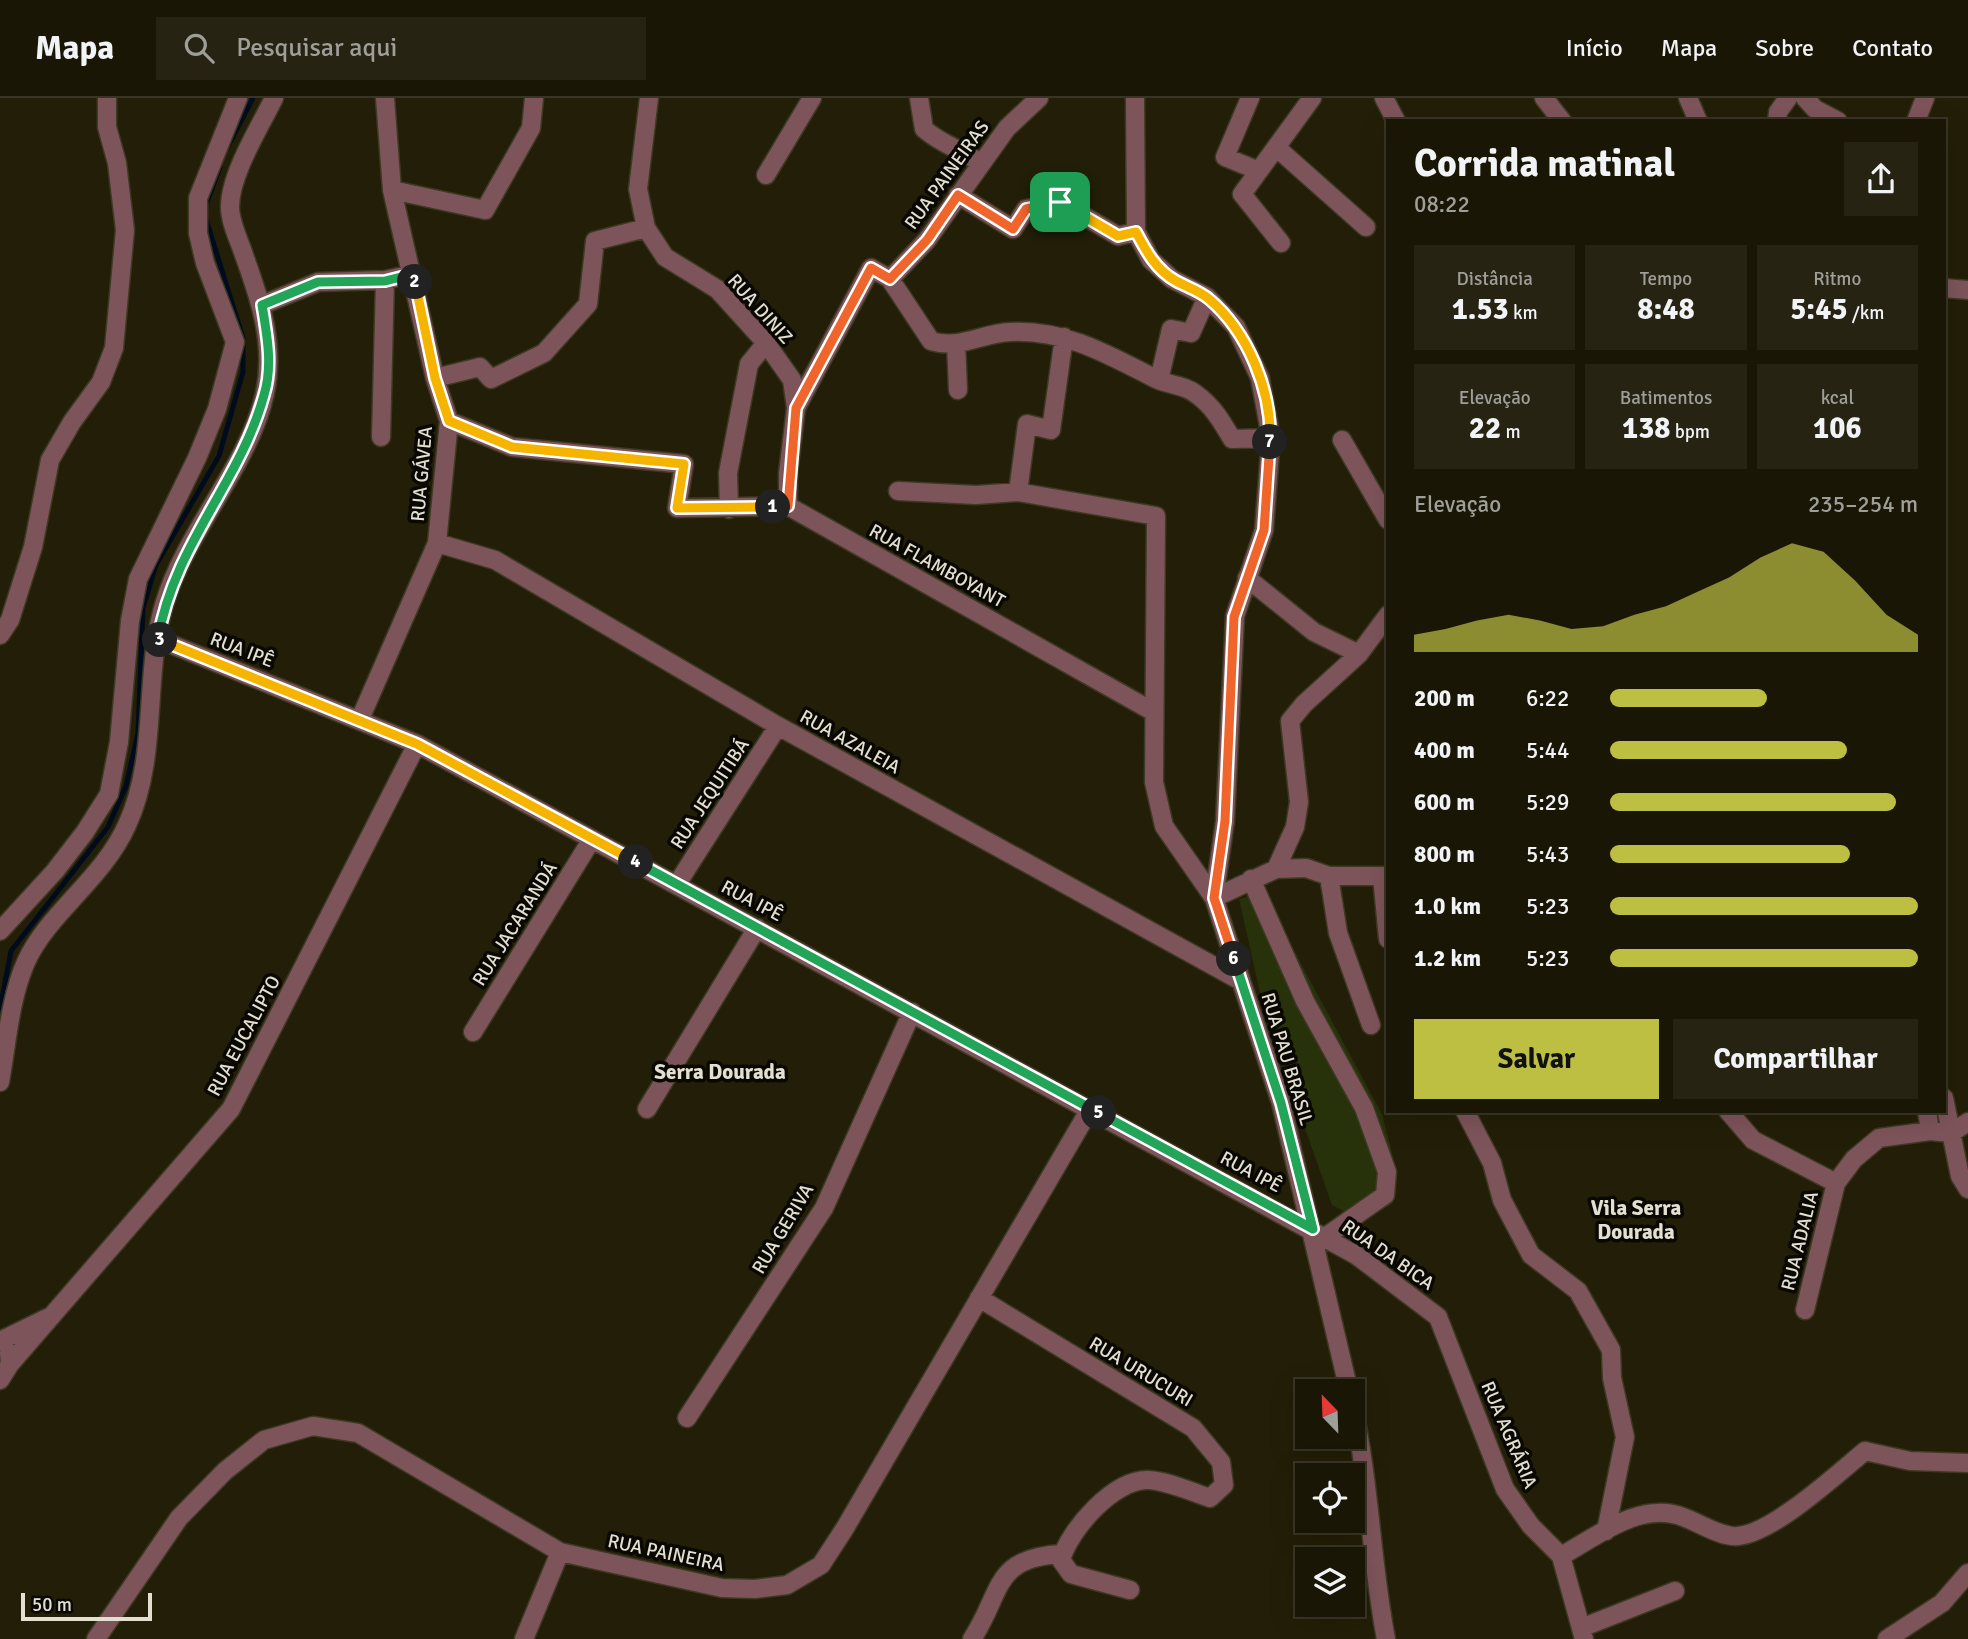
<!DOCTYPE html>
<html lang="pt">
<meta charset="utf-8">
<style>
:root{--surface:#1a1605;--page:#272313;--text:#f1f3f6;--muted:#9f9f9a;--line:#383527;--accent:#bdbf43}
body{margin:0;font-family:Signika,sans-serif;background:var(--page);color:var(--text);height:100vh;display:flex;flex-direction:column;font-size:26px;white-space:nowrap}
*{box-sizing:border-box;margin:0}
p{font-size:23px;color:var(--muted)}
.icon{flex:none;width:38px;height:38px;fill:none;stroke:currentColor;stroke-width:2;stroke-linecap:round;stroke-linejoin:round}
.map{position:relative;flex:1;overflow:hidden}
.drawer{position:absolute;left:1386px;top:21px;width:560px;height:994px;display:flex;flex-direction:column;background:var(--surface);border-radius:0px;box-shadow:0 7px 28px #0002,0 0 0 2px var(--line)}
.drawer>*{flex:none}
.needle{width:46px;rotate:337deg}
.tools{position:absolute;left:1295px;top:1281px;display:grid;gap:14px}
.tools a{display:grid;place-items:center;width:70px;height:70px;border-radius:0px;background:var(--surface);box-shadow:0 7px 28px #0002,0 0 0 2px var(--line);font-size:35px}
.scale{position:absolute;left:21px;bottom:18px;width:131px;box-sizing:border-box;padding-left:7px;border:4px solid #e3e0d2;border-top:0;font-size:19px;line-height:24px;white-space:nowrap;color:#e3e0d2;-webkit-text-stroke:5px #0a0802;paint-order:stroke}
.pin{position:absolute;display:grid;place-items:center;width:60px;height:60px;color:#fff;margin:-30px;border-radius:14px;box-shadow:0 4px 10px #0006}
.km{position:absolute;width:35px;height:35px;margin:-18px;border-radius:50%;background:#222;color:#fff;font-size:19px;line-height:35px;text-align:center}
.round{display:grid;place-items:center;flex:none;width:74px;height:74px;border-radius:0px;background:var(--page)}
.overview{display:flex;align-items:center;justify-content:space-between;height:119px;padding:0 28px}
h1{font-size:38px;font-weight:700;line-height:52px}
.figures{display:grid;grid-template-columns:repeat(3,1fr);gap:10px;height:119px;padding:7px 28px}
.figures div{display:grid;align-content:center;border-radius:0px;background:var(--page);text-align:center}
.figures b{font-size:30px;font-weight:700}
.figures small{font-size:19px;font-weight:400}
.figures p{font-size:19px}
.chart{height:196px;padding:14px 28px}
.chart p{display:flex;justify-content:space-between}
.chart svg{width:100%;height:126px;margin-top:7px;fill:var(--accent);opacity:.7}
.button{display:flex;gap:14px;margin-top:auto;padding:14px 28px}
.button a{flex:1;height:80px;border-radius:0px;background:var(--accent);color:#111;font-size:28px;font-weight:700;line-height:80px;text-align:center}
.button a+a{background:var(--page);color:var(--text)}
ul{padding:0 28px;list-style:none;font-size:23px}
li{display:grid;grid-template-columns:112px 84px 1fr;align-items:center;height:52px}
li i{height:18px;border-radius:9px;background:var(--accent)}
header{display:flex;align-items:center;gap:42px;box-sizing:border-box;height:98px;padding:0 35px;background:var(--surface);border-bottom:2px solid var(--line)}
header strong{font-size:33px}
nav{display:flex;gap:38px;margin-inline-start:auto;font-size:24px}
.search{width:490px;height:63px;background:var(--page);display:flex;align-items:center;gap:18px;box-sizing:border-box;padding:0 24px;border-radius:0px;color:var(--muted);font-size:26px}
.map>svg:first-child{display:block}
.green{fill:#27320a}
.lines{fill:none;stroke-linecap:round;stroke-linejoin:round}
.stream{stroke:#000c1e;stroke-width:5}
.minor-casing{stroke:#3e3923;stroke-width:21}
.minor{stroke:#7d545a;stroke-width:18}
.split-1-casing{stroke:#fff;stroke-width:14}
.split-2-casing{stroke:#fff;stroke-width:14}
.split-3-casing{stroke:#fff;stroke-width:14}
.split-4-casing{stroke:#fff;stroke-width:14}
.split-5-casing{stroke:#fff;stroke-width:14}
.split-6-casing{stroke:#fff;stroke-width:14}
.split-7-casing{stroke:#fff;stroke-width:14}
.split-8-casing{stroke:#fff;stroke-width:14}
.split-1{stroke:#f0652b;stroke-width:9}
.split-2{stroke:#f5b400;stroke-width:9}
.split-3{stroke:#22a559;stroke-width:9}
.split-4{stroke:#f5b400;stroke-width:9}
.split-5{stroke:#22a559;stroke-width:9}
.split-6{stroke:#22a559;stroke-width:9}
.split-7{stroke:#f0652b;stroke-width:9}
.split-8{stroke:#f5b400;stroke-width:9}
.labels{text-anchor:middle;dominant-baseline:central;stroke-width:7;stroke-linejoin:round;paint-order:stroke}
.street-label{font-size:19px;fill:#e3e0d2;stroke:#0a0802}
.neighbourhood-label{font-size:21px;font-weight:bold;fill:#e3e0d2;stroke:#0a0802}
</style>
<header>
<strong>Mapa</strong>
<div class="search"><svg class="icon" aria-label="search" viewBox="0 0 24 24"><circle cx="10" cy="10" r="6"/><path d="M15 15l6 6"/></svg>Pesquisar aqui</div>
<nav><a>Início</a><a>Mapa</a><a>Sobre</a><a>Contato</a></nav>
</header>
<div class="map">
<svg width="1968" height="1541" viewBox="0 0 1968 1541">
<rect width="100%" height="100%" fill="#231e07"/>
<path class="green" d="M 1263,795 L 1382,1016 L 1397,1074 L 1391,1107 L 1358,1121 L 1332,1107 L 1265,917 L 1239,801 Z"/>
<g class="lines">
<path class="stream" d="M 227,50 L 253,0
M 205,109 L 220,69
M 0,911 L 11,853 L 108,729 L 126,688 L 138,635 L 143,510 L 156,467 L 219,358 L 243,274 L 243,240 L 205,118"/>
<defs>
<path id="minor" d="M 649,0 L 638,91 L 646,130 L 665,159 L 717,191 L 766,245 L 792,282 L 796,310 L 788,375 L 788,408 L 1152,613
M 919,0 L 924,31 C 945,49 961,50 981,66
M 1135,0 L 1136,134 L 1151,162 L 1172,181 L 1207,199 L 1236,229 L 1260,280 L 1271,340 L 1264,432 L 1235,518 L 1225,723 L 1214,800
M 1250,0 L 1225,59 L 1259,73
M 1384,0 L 1396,23
M 1544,0 L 1562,23
M 1688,0 L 1698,23
M 1805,0 L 1815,11 L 1838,23
M 1777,23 L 1778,14 L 1788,0
M 1916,23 L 1925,0
M 1277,50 L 1366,129
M 766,77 L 812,0
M 392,92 L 485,112 L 531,30 L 534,0
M 958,97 L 1013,131 L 1026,111 L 1060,104 L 1118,138 L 1136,134
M 1281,145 L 1242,96 L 1312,0
M 890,181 L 927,142 L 1007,30 L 1039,0
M 1944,190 L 1968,192
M 262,207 L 318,184 L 385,182
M 956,245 L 958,292
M 435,280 L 480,269 L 491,281 L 544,255 L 588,206 L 595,143 L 646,130
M 1159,282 L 1171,231 L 1191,235 L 1207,199
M 796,310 L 871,170 L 890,181 L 931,243 C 958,252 983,235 1010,234 C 1065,231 1109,257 1156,281 C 1168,287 1185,287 1196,296 C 1213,308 1222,324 1232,341 L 1271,340
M 449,323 L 512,349 L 684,366 L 677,410 L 788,408
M 381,339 L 385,182 L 413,176
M 1342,342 L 1388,422
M 898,393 L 976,397 L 1018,394 L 1156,418 L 1154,684 L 1164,728 L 1214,800 L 1281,1005 L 1349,1293
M 1018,394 L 1027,326 L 1051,332 L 1064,239
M 729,411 L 728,375 L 749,266 L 766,245
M 437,445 L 495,462 L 778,628 L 1241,883
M 1247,480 L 1314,534 L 1359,556
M 0,537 L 10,522 L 33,449 L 50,362 L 72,324 L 101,284 L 114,250 L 125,132 L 117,65 L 107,29 L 107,0
M 158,541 L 417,646 L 1356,1157 L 1438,1219 L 1505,1391 L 1531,1428 L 1561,1458 L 1584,1541
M 360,621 L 437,445 L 449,323 L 435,280 L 392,92 L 385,0
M 1276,771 L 1295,729 L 1299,704 L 1290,623 L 1304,606 L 1359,556 L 1388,517
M 1329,778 L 1338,835 L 1371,927
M 1382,779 L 1388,841
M 1251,781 L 1305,903 L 1364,1010 L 1387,1074 L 1385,1097 L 1325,1139
M 677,786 L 778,628
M 1214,800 L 1276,771 L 1306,770 L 1329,778 L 1388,778
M 0,833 L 55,773 L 85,734 L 109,696 L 119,644 L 130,523 L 138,481 L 197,360 L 217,311 L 235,244 L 205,165 L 198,135 L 198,100 L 238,0
M 473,934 L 592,741
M 0,984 C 7,945 10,900 26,864 C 48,815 103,781 127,727 C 159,658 143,579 164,507 C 185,434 250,366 265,295 C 275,248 261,204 245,160 C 240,144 230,125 230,109 C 230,76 260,29 274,0
M 1944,1000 L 1960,1078 L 1968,1091
M 647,1011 L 757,830
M 1465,1013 L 1492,1065 L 1502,1102 L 1531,1157 L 1578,1193 L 1611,1252 L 1612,1280 L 1625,1339 L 1606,1433
M 1728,1013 L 1753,1042 L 1836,1085
M 1927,1013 L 1930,1033
M 979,1200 L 1193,1330 L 1221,1364 L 1224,1387 L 1210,1400 C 1192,1394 1168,1383 1148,1382 C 1114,1381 1069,1432 1061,1462 L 1071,1476 L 1130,1492
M 1805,1212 L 1836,1085 L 1854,1061 L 1879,1040 L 1930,1033 L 1951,1035 L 1968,1024
M 0,1243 L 47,1220
M 10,1266 L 231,1011 L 417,646
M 0,1282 L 10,1266 L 9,1255
M 1353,1309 C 1370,1385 1371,1464 1386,1541
M 687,1320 L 824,1110 L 912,914
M 1561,1458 C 1596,1439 1641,1402 1683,1419 C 1698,1424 1722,1440 1738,1438 C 1773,1435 1836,1377 1865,1353 L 1910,1363 L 1968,1365
M 1581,1530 L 1675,1493
M 96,1541 L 179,1420 L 225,1373 L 264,1342 L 313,1328 L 358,1335 L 560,1454 L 722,1490 L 755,1491 L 787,1487 L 821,1467 L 845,1430 L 1090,1011
M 524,1541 L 560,1454
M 972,1541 C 1003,1494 992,1459 1063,1456
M 1887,1541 L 1942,1505 L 1968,1475"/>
</defs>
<use href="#minor" class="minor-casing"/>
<use href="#minor" class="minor"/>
</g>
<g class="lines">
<defs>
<path id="split-1" d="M 773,409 L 788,408 L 796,310 L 871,170 L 890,181 L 927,142 L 958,97 L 1013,131 L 1026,111 L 1060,104"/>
<path id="split-2" d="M 415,184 L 435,280 L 449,323 L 512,349 L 684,366 L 677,410 L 773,409"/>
<path id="split-3" d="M 160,542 L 158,541 C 174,446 240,385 264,297 C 273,268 267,237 262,207 L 318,184 L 385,183 L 413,176 L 415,184"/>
<path id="split-4" d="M 160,542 L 417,646 L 636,764"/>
<path id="split-5" d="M 636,764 L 1099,1015"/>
<path id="split-6" d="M 1099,1015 L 1313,1131 L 1281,1005 L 1234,861"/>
<path id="split-7" d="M 1234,861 L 1214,800 L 1225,723 L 1234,519 L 1264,432 L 1270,344"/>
<path id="split-8" d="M 1060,104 L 1118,138 L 1136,134 C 1146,153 1156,172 1176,183 C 1187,189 1200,193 1209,201 C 1248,234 1272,293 1270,344"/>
</defs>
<use href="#split-1" class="split-1-casing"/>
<use href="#split-2" class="split-2-casing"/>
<use href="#split-3" class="split-3-casing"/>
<use href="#split-4" class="split-4-casing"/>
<use href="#split-5" class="split-5-casing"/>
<use href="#split-6" class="split-6-casing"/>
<use href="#split-7" class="split-7-casing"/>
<use href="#split-8" class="split-8-casing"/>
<use href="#split-1" class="split-1"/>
<use href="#split-2" class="split-2"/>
<use href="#split-3" class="split-3"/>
<use href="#split-4" class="split-4"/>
<use href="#split-5" class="split-5"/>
<use href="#split-6" class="split-6"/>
<use href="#split-7" class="split-7"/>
<use href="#split-8" class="split-8"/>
</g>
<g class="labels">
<g class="street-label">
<text transform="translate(947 77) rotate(-54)">RUA PAINEIRAS</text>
<text transform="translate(760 211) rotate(48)">RUA DINIZ</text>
<text transform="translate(422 376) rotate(-85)">RUA GÁVEA</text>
<text transform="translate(937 468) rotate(29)">RUA FLAMBOYANT</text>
<text transform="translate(242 552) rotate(21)">RUA IPÊ</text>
<text transform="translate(850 644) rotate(29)">RUA AZALEIA</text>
<text transform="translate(710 696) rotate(-57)">RUA JEQUITIBÁ</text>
<text transform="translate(752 803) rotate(28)">RUA IPÊ</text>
<text transform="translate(515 826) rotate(-58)">RUA JACARANDÁ</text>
<text transform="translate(244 938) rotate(-62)">RUA EUCALIPTO</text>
<text transform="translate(1287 961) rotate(73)">RUA PAU BRASIL</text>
<text transform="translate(1251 1074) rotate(28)">RUA IPÊ</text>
<text transform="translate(783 1131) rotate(-59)">RUA GERIVA</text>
<text transform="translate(1800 1143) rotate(-76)">RUA ADALIA</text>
<text transform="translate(1388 1157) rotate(35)">RUA DA BICA</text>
<text transform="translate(1141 1274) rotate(31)">RUA URUCURI</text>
<text transform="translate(1509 1337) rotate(67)">RUA AGRÁRIA</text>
<text transform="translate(666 1455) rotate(12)">RUA PAINEIRA</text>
</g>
<g class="neighbourhood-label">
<text x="720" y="974">Serra Dourada</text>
<text x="1636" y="1110">Vila Serra<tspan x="1636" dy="24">Dourada</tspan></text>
</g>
</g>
</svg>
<div class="tools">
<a><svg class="needle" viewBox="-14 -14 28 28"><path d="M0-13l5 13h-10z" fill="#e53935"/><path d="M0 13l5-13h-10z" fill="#9f9f9a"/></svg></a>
<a><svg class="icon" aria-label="locate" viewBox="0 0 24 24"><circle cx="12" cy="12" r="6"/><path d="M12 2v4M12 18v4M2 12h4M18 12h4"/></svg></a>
<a><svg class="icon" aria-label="layers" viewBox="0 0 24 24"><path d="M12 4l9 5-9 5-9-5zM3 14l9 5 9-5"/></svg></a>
</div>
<div class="scale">50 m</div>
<div class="pin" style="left:1060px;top:104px;background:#1e9e55"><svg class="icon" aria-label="arrive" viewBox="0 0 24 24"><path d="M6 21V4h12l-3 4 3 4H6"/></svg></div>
<b class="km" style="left:773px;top:409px">1</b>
<b class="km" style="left:415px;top:184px">2</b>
<b class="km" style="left:160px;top:542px">3</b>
<b class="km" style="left:636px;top:764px">4</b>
<b class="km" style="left:1099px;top:1015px">5</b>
<b class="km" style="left:1234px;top:861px">6</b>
<b class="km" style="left:1270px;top:344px">7</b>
<section class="drawer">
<div class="overview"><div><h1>Corrida matinal</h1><p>08:22</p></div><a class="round"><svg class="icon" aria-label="share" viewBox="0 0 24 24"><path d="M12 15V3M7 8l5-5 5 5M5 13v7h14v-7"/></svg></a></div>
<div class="figures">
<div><p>Distância</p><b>1.53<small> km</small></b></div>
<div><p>Tempo</p><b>8:48</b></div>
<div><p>Ritmo</p><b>5:45<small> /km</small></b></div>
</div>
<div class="figures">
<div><p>Elevação</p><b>22<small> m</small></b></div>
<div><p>Batimentos</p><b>138<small> bpm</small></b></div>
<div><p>kcal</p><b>106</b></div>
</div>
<div class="chart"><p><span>Elevação</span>235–254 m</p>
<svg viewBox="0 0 160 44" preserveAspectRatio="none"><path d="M0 44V38L10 36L20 33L30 31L40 33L50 36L60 35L70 31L80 28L90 23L100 18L110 11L120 6L130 9L140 19L150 31L160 38V44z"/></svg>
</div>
<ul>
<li><b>200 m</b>6:22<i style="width:51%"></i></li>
<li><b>400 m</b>5:44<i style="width:77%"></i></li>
<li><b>600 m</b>5:29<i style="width:93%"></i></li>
<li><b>800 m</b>5:43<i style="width:78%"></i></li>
<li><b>1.0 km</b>5:23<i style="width:100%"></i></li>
<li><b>1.2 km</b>5:23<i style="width:100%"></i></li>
</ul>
<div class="button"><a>Salvar</a><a>Compartilhar</a></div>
</section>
</div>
